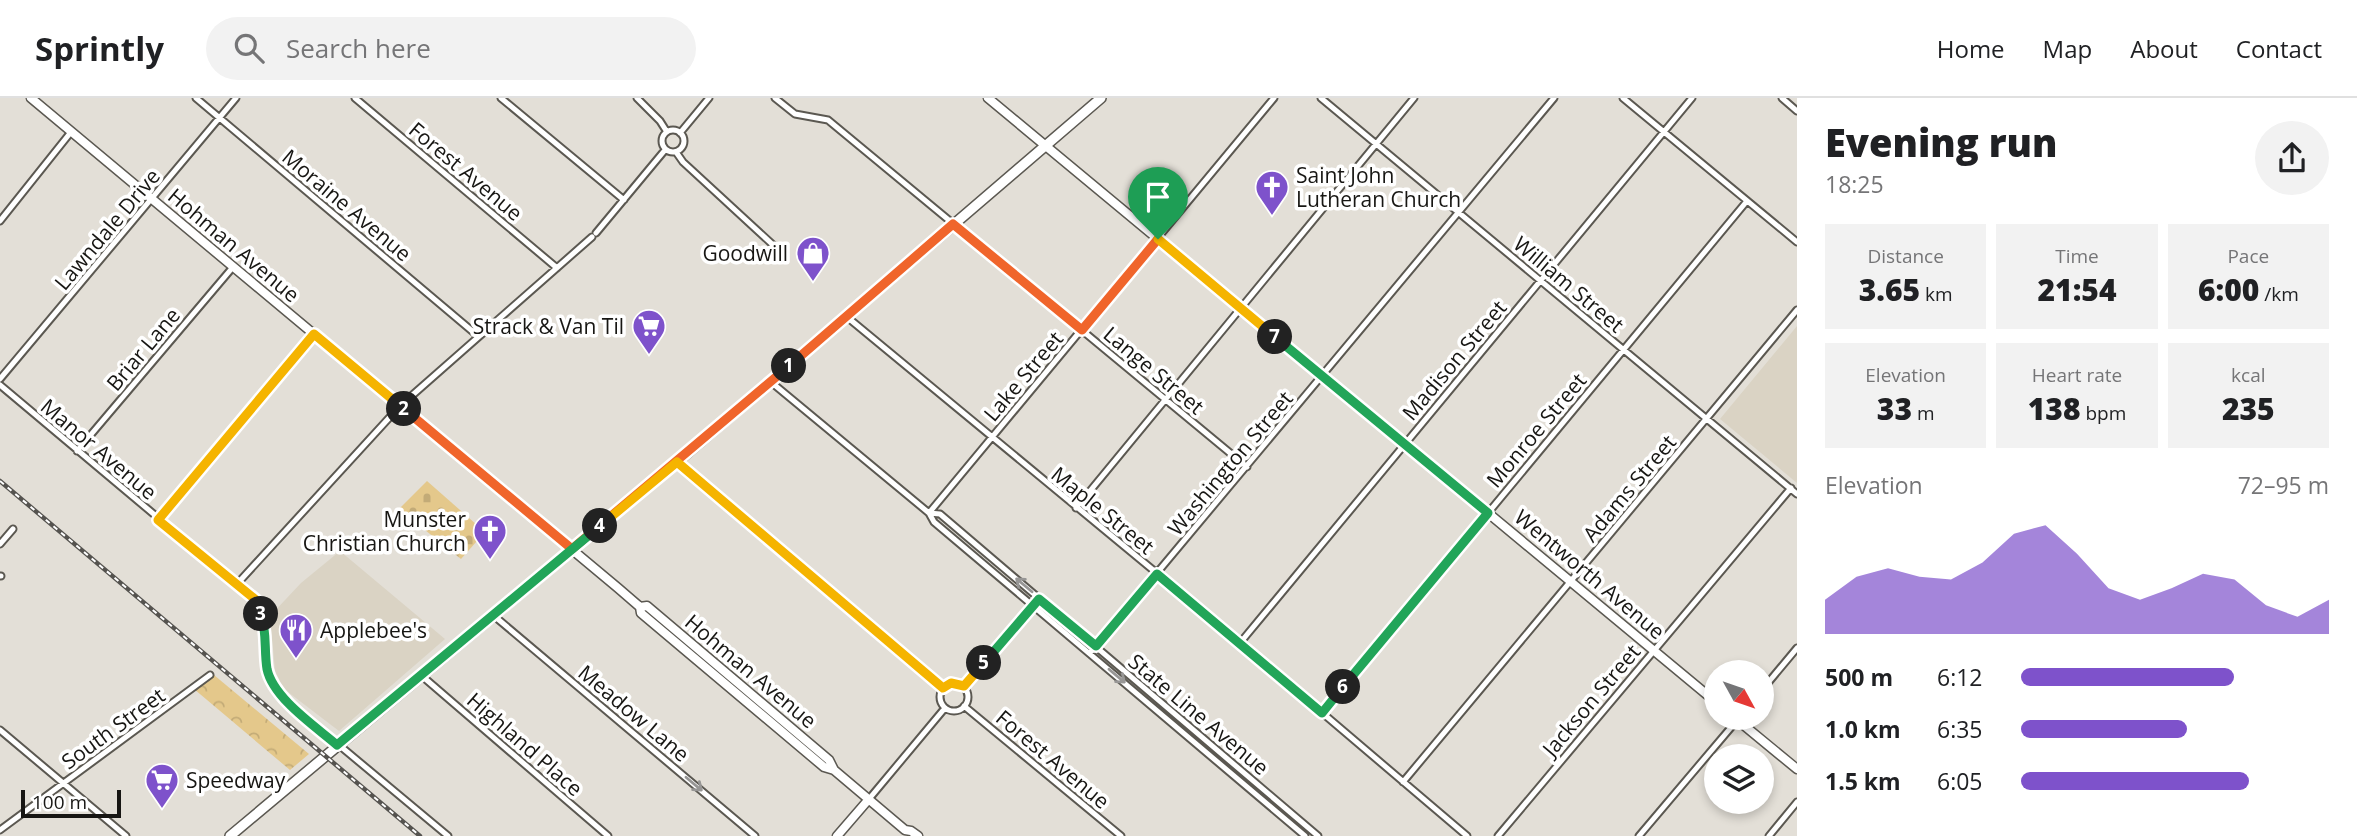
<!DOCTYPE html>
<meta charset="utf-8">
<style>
:root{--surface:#fff;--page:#f2f2f2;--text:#202124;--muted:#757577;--line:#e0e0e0;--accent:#7e52cb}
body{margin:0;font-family:"Open Sans",sans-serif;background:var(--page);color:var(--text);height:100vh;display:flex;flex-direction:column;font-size:26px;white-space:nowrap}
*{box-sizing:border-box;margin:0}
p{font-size:23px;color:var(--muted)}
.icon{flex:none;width:38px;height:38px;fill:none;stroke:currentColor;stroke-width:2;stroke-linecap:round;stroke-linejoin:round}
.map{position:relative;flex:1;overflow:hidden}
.panel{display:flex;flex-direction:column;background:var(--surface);width:560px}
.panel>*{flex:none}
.needle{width:46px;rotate:130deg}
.tools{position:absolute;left:1704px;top:562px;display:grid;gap:14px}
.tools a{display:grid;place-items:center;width:70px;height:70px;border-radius:50%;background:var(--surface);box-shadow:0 4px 10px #0003;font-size:35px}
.scale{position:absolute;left:21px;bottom:18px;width:100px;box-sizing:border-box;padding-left:7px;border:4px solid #171613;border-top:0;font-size:19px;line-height:24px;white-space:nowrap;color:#171613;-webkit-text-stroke:5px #fff;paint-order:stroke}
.pin{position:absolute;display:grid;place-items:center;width:60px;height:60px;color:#fff;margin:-72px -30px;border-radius:50% 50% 50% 0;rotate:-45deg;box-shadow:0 0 7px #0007}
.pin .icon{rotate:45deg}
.km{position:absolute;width:35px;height:35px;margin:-18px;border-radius:50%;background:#222;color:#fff;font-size:19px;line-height:35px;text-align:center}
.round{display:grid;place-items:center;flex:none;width:74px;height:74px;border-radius:37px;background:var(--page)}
.summary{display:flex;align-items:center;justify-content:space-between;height:119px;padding:0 28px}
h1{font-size:38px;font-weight:800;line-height:52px}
.metrics{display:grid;grid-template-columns:repeat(3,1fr);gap:10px;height:119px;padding:7px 28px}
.metrics div{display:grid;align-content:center;border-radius:0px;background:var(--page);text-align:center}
.metrics b{font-size:30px;font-weight:800}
.metrics small{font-size:19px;font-weight:400}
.metrics p{font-size:19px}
.chart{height:196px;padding:14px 28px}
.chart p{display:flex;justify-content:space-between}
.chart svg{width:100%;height:126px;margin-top:7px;fill:var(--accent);opacity:.7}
ul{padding:0 28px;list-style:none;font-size:23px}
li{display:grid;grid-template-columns:112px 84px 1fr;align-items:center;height:52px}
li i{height:18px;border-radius:9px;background:var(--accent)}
header{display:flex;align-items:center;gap:42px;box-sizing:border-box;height:98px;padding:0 35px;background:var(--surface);border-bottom:2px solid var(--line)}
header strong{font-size:33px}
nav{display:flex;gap:38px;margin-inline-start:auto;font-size:24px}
.search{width:490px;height:63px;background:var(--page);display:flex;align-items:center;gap:18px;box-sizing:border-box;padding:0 24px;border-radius:38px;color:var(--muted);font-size:26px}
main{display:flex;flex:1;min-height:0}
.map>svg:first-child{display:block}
.built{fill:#dad3c4}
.cemetery{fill:url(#cemetery-stones)}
.park{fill:url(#park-crowns)}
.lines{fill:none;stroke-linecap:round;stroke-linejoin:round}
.street-casing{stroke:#5b5851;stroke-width:9}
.secondary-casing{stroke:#5b5851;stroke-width:11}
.primary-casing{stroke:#5b5851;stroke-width:12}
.street{stroke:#fff;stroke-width:5}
.secondary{stroke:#fff;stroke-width:8}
.primary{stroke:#fff;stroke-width:9}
.rail-casing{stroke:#55534f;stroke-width:4.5}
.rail{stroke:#fff;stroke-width:2;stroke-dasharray:5;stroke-linecap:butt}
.oneway{stroke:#979695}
.split-1-casing{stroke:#fff;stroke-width:14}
.split-2-casing{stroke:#fff;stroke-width:14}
.split-3-casing{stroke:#fff;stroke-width:14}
.split-4-casing{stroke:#fff;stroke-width:14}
.split-5-casing{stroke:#fff;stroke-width:14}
.split-6-casing{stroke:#fff;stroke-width:14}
.split-7-casing{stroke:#fff;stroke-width:14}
.split-8-casing{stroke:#fff;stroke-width:14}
.split-1{stroke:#f0652b;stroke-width:9}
.split-2{stroke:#f0652b;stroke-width:9}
.split-3{stroke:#f5b400;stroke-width:9}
.split-4{stroke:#22a559;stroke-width:9}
.split-5{stroke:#f5b400;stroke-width:9}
.split-6{stroke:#22a559;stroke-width:9}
.split-7{stroke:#22a559;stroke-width:9}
.split-8{stroke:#f5b400;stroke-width:9}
.labels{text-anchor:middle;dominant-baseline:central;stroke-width:7;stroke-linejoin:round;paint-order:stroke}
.street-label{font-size:21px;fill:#171613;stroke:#fff}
.poi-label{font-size:21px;fill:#171613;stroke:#fff;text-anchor:start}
</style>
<header>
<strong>Sprintly</strong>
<div class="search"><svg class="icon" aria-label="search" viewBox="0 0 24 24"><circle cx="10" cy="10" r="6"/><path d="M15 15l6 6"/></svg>Search here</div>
<nav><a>Home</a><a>Map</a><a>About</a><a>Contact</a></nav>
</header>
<main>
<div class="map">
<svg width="1797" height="738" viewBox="0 0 1797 738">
<defs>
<pattern id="cemetery-stones" width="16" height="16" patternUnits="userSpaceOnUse" patternTransform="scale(1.75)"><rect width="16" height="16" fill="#e4c88b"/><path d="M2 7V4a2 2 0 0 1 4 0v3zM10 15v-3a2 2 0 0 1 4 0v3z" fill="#c3ab77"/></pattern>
<pattern id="park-crowns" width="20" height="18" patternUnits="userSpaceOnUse" patternTransform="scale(1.75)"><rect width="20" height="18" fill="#e4c88b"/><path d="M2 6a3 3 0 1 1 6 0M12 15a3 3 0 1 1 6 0" fill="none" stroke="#c3ab77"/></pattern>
</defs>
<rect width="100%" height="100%" fill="#e3dfd7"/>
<path class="built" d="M 1797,228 L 1797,385 L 1720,321 Z
M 340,453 L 445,541 L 339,633 L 284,591 L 275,573 L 270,518 L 301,485 Z"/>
<path class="cemetery" d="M 427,383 L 485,434 L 461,461 L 399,411 Z"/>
<path class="park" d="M 214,577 L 309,656 L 290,672 L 194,591 Z"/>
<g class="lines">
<defs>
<path id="street" d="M 196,0 L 478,238
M 355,0 L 557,170
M 501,0 L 624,102
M 637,0 L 660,23 L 667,34
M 775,0 L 795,16 L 828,22 L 1247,369
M 1321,0 L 1797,396
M 1623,0 L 1797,144
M 1782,0 L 1797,13
M662 43a11 11 0 1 1 22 0a11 11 0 1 1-22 0Z
M 680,35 L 709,0
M 676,54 L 683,64 L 784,157
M 0,123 L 71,34
M 596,135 L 665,52
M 847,219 L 1199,510 L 1467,738
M 0,281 L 236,0
M 771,284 L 929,415 L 934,424 L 1305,738
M 0,287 L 256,502 L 264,525 L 264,553 L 268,575 L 279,597 L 448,738
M 77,353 L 233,169
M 677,364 L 943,590
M 1076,410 L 1414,0
M 929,415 L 1274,0
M 929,415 L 940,416 L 1318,738
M 158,422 L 314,236
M 0,446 L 13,431
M 0,478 L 1,478
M 237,486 L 400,308 L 592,139
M 493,517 L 755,738
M 1240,545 L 1692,0
M 1090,555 L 1554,0
M 422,578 L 608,738
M940 599a14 14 0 1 1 28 0a14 14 0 1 1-28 0Z
M 964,588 L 1035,506
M 1762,592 L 1797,550
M 964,608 L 1121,738
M 1322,615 L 1747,103
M 0,632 L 126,738
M 1403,684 L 1797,212
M 869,701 L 945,610
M 0,732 L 210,577
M 1498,738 L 1791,390
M 1639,738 L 1739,620
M 1769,738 L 1797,704"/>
<path id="secondary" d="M 31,0 L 618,490 L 640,509 L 641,515 L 824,669 L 834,672 L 905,732 L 911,733 L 918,738
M 988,0 L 1717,605
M 640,509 L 647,508 L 829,662 L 834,672
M 1735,620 L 1797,671
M 837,738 L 869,701"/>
<path id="primary" d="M 230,738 L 677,364 L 1101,0"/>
</defs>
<use href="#street" class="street-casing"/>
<use href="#secondary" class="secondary-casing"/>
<use href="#primary" class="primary-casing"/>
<use href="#street" class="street"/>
<use href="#secondary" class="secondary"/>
<use href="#primary" class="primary"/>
<defs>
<path id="rail" d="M 0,383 L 420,738"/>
</defs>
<use href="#rail" class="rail-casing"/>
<use href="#rail" class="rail"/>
</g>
<defs><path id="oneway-shaft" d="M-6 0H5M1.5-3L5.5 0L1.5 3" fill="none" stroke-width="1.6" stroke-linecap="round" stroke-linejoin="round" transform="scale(1.75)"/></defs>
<g class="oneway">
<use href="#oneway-shaft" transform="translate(1024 487) rotate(-140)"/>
<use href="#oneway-shaft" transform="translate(1117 578) rotate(40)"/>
<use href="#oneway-shaft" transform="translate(694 686) rotate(40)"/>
</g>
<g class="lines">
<defs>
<path id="split-1" d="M 789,268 L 953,126 L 1082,232 L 1158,141"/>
<path id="split-2" d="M 404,311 L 572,451 L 789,268"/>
<path id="split-3" d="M 261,516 L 256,502 L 158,422 L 314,236 L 404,311"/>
<path id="split-4" d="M 261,516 C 267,533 264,553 267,571 C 273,600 315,628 337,647 L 600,428"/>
<path id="split-5" d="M 600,428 L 677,364 L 943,590 L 951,585 L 964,588 L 984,565"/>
<path id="split-6" d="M 984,565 L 1039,501 L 1096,548 L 1157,476 L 1322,615 L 1343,589"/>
<path id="split-7" d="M 1275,239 L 1488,415 L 1343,589"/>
<path id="split-8" d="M 1158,141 L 1275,239"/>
</defs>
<use href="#split-1" class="split-1-casing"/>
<use href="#split-2" class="split-2-casing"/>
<use href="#split-3" class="split-3-casing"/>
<use href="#split-4" class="split-4-casing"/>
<use href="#split-5" class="split-5-casing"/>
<use href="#split-6" class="split-6-casing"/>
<use href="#split-7" class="split-7-casing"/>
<use href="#split-8" class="split-8-casing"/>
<use href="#split-1" class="split-1"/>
<use href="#split-2" class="split-2"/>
<use href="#split-3" class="split-3"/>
<use href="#split-4" class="split-4"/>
<use href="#split-5" class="split-5"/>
<use href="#split-6" class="split-6"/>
<use href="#split-7" class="split-7"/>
<use href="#split-8" class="split-8"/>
</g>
<defs>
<symbol id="church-pin" viewBox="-11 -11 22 30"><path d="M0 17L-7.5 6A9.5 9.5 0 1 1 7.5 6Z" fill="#7e52cb" stroke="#fff"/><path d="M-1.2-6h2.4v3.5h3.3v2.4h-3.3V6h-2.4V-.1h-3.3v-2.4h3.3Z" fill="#fff"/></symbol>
<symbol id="shop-pin" viewBox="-11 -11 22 30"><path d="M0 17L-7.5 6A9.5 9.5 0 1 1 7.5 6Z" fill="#7e52cb" stroke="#fff"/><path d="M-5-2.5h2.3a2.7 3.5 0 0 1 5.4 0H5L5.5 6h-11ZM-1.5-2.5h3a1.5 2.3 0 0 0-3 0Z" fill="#fff"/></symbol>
<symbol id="supermarket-pin" viewBox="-11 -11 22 30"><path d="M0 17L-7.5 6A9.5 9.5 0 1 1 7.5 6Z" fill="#7e52cb" stroke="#fff"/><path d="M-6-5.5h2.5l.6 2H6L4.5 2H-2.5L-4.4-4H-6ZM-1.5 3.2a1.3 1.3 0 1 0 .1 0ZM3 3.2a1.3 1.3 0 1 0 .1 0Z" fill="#fff"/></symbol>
<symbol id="restaurant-pin" viewBox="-11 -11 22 30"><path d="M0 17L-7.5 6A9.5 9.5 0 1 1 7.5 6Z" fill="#7e52cb" stroke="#fff"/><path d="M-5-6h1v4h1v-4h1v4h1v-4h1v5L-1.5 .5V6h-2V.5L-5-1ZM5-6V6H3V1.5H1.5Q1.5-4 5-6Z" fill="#fff"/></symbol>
</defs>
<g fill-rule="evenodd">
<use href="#church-pin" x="1253" y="70" width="38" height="52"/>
<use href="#shop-pin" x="794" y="136" width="38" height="52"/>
<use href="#supermarket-pin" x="630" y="209" width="38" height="52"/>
<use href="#church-pin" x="471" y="414" width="38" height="52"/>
<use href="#restaurant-pin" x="277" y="513" width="38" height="52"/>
<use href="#supermarket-pin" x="143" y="663" width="38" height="52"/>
</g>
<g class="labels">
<g class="street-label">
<text transform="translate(466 73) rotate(40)">Forest Avenue</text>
<text transform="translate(347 107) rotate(40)">Moraine Avenue</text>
<text transform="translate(107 131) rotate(-50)">Lawndale Drive</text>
<text transform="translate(234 147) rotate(40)">Hohman Avenue</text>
<text transform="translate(1569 186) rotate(40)">William Street</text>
<text transform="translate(143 251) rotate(-50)">Briar Lane</text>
<text transform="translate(1454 262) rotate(-50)">Madison Street</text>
<text transform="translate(1154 272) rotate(40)">Lange Street</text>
<text transform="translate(1023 278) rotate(-50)">Lake Street</text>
<text transform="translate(1536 332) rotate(-50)">Monroe Street</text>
<text transform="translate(99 351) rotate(40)">Manor Avenue</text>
<text transform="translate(1230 365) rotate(-50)">Washington Street</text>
<text transform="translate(1629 390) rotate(-50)">Adams Street</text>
<text transform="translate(1103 412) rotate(39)">Maple Street</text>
<text transform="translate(1590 476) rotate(40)">Wentworth Avenue</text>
<text transform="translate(751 573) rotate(40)">Hohman Avenue</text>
<text transform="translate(1591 602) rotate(-50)">Jackson Street</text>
<text transform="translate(634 615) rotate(40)">Meadow Lane</text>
<text transform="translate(1199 616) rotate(40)">State Line Avenue</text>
<text transform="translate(113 630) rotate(-36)">South Street</text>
<text transform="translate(525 646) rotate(41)">Highland Place</text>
<text transform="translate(1053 661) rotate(40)">Forest Avenue</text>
</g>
<g class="poi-label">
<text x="1296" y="77">Saint John<tspan x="1296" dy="24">Lutheran Church</tspan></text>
<text x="788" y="155" text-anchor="end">Goodwill</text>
<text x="624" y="228" text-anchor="end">Strack &amp; Van Til</text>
<text x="466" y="421" text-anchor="end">Munster<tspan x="466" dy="24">Christian Church</tspan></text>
<text x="320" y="532">Applebee's</text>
<text x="186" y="682">Speedway</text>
</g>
</g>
</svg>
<div class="tools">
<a><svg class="needle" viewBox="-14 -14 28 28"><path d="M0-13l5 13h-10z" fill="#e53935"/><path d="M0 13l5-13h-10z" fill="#757577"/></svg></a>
<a><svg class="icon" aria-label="layers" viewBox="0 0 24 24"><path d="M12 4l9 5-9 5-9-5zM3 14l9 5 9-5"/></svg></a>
</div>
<div class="scale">100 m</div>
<div class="pin" style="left:1158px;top:141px;background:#1e9e55"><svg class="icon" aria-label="arrive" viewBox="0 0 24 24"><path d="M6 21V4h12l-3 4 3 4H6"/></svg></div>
<b class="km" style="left:789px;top:268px">1</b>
<b class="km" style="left:404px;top:311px">2</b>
<b class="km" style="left:261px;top:516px">3</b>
<b class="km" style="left:600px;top:428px">4</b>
<b class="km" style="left:984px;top:565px">5</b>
<b class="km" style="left:1343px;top:589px">6</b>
<b class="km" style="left:1275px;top:239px">7</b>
</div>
<section class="panel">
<div class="summary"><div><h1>Evening run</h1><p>18:25</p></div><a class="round"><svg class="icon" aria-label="share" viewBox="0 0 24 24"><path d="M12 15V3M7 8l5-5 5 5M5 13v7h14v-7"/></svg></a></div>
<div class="metrics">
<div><p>Distance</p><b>3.65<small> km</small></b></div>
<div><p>Time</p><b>21:54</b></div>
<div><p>Pace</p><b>6:00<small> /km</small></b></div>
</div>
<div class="metrics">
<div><p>Elevation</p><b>33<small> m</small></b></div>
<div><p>Heart rate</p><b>138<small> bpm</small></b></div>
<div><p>kcal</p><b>235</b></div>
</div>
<div class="chart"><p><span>Elevation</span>72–95 m</p>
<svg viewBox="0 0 160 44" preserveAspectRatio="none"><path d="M0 44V32L10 24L20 21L30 24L40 25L50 19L60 9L70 6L80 16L90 28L100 32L110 28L120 23L130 25L140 34L150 38L160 32V44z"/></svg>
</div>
<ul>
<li><b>500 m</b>6:12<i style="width:69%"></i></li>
<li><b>1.0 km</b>6:35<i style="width:54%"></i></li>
<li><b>1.5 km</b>6:05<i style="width:74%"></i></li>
</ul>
</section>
</main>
